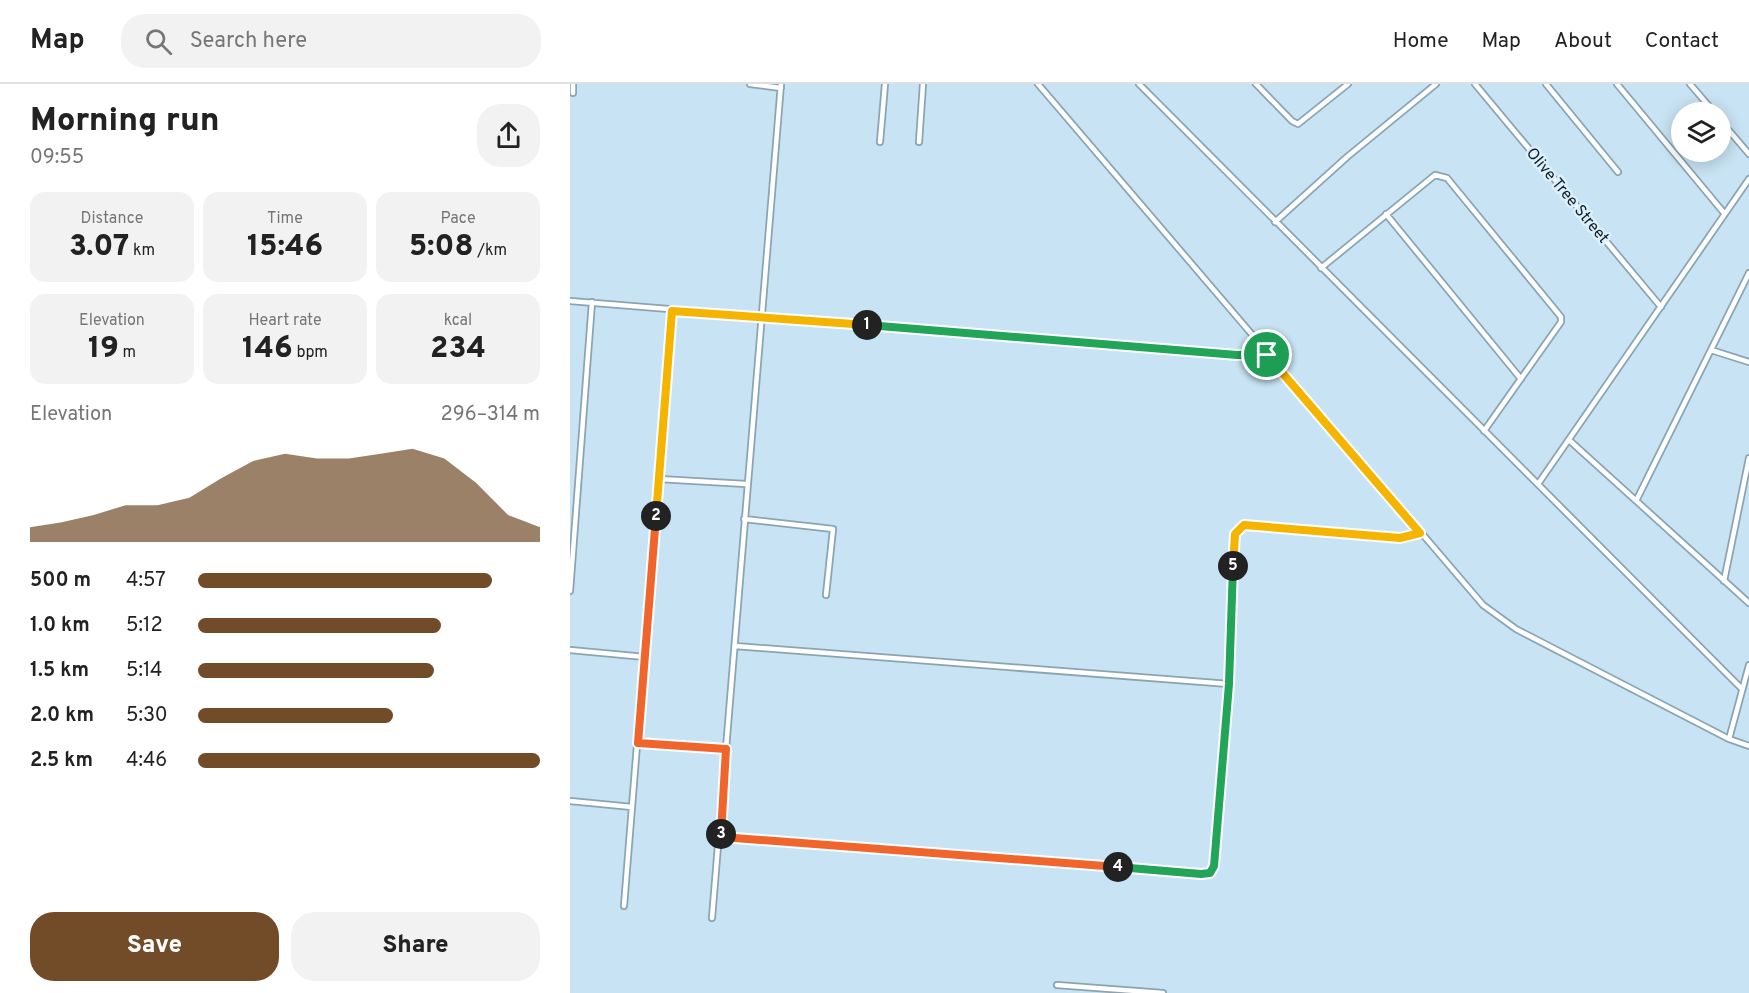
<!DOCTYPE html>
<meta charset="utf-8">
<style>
:root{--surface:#fff;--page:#f2f2f2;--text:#222;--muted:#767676;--line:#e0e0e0;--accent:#724c29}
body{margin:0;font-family:Overpass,sans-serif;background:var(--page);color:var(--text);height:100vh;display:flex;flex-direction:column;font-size:22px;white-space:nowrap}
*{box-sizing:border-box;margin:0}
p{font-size:20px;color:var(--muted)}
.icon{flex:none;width:33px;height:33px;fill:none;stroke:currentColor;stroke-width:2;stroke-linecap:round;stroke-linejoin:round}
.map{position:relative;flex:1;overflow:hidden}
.sheet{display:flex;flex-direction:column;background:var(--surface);width:570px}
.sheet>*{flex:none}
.fabs{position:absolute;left:1101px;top:18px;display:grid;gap:12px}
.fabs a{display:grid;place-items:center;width:60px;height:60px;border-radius:50%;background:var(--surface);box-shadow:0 3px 15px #0003;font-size:30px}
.pin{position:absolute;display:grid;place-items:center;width:51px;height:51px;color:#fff;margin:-26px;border:3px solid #fff;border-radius:50%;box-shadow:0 2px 6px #0007}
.km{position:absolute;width:30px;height:30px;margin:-15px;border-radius:50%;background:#222;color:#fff;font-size:16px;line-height:30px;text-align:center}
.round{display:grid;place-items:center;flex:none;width:63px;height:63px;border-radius:24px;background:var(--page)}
.head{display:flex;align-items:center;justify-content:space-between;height:102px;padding:0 30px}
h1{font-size:33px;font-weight:800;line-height:45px}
.stats{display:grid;grid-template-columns:repeat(3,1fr);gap:9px;height:102px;padding:6px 30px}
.stats div{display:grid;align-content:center;border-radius:15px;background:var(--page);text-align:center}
.stats b{font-size:30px;font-weight:800}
.stats small{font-size:16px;font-weight:400}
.stats p{font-size:16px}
.chart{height:168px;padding:12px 30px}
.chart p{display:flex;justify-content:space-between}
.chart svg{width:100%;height:108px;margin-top:6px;fill:var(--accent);opacity:.7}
.cta{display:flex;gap:12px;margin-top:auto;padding:12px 30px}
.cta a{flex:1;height:69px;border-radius:24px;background:var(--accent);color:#fff;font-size:24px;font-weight:800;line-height:69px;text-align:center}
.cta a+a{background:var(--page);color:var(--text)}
ul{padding:0 30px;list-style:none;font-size:20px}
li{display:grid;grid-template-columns:96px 72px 1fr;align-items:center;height:45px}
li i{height:15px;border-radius:8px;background:var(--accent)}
header{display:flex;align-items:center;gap:36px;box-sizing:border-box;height:84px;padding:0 30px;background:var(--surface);border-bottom:2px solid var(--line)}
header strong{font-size:28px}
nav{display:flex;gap:33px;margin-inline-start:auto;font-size:21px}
.search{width:420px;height:54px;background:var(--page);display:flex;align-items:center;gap:15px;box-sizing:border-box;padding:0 21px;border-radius:24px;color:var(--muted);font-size:22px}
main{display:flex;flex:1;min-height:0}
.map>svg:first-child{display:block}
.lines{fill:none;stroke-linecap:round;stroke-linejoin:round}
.minor-casing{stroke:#8aa4b3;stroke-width:8}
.minor{stroke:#fff;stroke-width:4.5}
.split-1-casing{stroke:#fff;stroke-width:12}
.split-2-casing{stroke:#fff;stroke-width:12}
.split-3-casing{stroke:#fff;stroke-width:12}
.split-4-casing{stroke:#fff;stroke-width:12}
.split-5-casing{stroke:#fff;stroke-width:12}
.split-6-casing{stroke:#fff;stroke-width:12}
.split-1{stroke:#22a559;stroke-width:8}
.split-2{stroke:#f5b400;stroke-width:8}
.split-3{stroke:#f0652b;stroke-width:8}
.split-4{stroke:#f0652b;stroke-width:8}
.split-5{stroke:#22a559;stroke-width:8}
.split-6{stroke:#f5b400;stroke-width:8}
.labels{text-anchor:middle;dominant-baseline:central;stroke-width:5;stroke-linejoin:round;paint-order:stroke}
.street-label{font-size:16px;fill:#121c21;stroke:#daf0fc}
</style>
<header>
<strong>Map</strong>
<div class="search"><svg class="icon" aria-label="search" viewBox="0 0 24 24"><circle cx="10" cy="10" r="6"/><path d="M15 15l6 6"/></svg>Search here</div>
<nav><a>Home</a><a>Map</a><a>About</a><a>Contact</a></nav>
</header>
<main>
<section class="sheet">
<div class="head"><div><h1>Morning run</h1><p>09:55</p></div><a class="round"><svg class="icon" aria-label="share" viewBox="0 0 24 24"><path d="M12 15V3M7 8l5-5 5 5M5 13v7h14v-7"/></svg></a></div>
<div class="stats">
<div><p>Distance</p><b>3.07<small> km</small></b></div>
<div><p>Time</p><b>15:46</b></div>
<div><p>Pace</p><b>5:08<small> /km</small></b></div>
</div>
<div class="stats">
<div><p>Elevation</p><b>19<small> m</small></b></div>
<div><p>Heart rate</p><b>146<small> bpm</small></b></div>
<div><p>kcal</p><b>234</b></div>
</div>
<div class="chart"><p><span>Elevation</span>296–314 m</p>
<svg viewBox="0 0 160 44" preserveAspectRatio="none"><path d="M0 44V38L10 36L20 33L30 29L40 29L50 26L60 18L70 11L80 8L90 10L100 10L110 8L120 6L130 10L140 20L150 33L160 38V44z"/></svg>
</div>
<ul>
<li><b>500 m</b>4:57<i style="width:86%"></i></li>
<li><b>1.0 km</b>5:12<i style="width:71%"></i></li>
<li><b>1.5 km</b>5:14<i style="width:69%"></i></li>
<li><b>2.0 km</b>5:30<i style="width:57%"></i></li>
<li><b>2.5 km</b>4:46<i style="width:100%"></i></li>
</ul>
<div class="cta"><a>Save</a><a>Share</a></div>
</section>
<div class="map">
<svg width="1179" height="909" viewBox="0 0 1179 909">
<rect width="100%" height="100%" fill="#c8e3f3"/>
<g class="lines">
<defs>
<path id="minor" d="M 180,0 L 211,4
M 468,0 L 913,521 L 946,545 L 1159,655 L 1179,662
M 569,0 L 1172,605
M 686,0 L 722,37 L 728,40 L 778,0
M 905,0 L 1091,223
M 976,0 L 1048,88
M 1047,0 L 1154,129
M 1120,0 L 1144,28
M 3,9 L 3,0
M 1150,36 L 1179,70
M 310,58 L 315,0
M 349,58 L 353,0
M 816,130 L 951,295
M 705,138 L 777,73 L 866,0
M 751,184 L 865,91 L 877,94 L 991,233 L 991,238 L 914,347
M 0,217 L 667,271 L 697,271
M 1141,266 L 1179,278
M 999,356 L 1179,519
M 89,395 L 176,400
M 968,400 L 1179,95
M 1067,415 L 1179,189
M 174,435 L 263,445 L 256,511
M 1154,497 L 1179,374
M 0,507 L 22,218
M 165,562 L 659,600
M 0,566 L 75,573
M 1159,655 L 1179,581
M 68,659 L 156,665
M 0,717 L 62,723
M 151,753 L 637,790 L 644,782 L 659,600 L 665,450 L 674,441 L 830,454 L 851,449
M 54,822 L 102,227
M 142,834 L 211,0
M 487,901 L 593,909"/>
</defs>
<use href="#minor" class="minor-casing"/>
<use href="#minor" class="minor"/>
</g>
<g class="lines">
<defs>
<path id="split-1" d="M 297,241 L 667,271 L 697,271"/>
<path id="split-2" d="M 86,432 L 102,227 L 297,241"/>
<path id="split-3" d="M 86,432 L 68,659 L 156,665 L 151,750"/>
<path id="split-4" d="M 151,750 L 151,753 L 548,783"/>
<path id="split-5" d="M 548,783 L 631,790 L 640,789 L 644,782 L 659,600 L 663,482"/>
<path id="split-6" d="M 663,482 L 665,450 L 674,441 L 830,454 L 850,449 L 697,271"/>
</defs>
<use href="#split-1" class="split-1-casing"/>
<use href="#split-2" class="split-2-casing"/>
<use href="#split-3" class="split-3-casing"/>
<use href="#split-4" class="split-4-casing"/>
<use href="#split-5" class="split-5-casing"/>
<use href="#split-6" class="split-6-casing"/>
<use href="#split-1" class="split-1"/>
<use href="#split-2" class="split-2"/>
<use href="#split-3" class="split-3"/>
<use href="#split-4" class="split-4"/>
<use href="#split-5" class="split-5"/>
<use href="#split-6" class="split-6"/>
</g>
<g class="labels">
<g class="street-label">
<text transform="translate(997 112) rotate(50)">Olive Tree Street</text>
</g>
</g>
</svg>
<div class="fabs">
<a><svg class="icon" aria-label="layers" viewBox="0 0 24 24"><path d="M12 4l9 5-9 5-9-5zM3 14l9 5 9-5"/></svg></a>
</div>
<div class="pin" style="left:697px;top:271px;background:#1e9e55"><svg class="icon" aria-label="arrive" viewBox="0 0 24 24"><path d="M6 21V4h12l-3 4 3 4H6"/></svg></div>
<b class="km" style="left:297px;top:241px">1</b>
<b class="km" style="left:86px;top:432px">2</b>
<b class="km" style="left:151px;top:750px">3</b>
<b class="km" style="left:548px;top:783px">4</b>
<b class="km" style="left:663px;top:482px">5</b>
</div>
</main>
